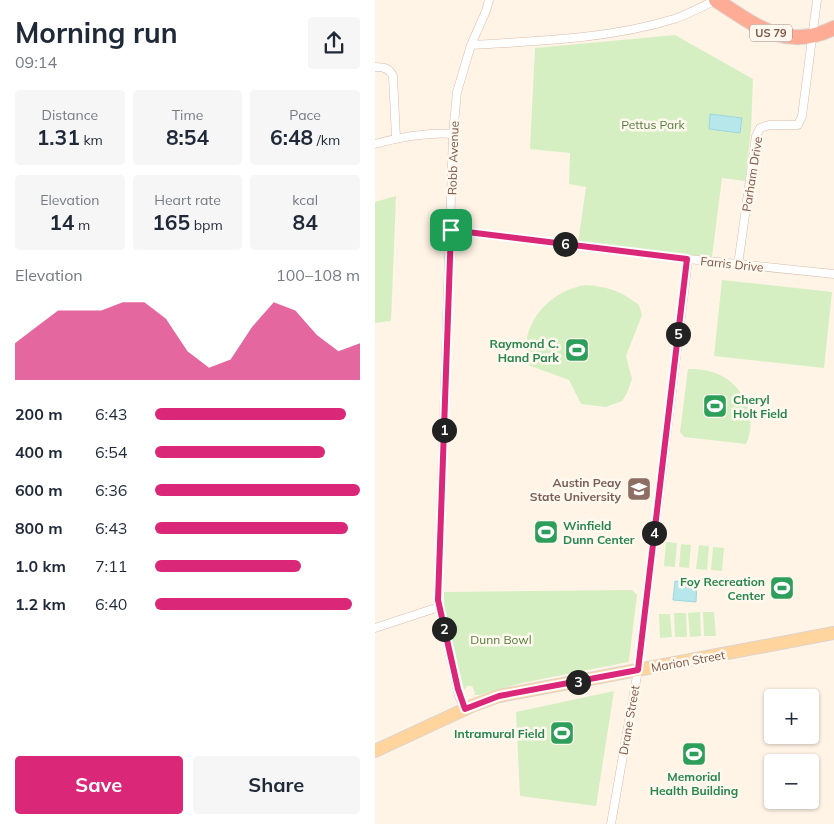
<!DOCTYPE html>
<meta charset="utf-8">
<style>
:root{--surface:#fff;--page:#f6f6f7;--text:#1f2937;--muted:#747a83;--accent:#db2777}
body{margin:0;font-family:Mulish,sans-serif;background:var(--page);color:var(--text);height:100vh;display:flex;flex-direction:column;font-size:19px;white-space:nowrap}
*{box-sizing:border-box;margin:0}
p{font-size:16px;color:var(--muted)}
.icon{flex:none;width:28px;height:28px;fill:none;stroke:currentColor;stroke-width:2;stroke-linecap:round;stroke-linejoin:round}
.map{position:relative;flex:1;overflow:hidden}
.panel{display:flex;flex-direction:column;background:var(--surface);width:375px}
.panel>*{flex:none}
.tools{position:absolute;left:389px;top:689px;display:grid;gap:10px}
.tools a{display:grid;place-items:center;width:55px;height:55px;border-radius:5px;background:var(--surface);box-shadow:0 1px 4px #0004;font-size:25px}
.pin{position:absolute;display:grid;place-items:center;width:42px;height:42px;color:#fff;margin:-21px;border-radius:10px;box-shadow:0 2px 8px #0006}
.km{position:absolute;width:25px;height:25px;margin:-12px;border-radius:50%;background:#222;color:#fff;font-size:14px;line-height:25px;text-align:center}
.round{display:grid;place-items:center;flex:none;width:52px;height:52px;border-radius:5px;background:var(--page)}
.overview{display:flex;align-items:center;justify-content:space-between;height:85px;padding:0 15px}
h1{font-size:28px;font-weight:700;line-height:38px}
.metrics{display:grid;grid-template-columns:repeat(3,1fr);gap:8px;height:85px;padding:5px 15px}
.metrics div{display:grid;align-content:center;border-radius:5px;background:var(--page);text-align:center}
.metrics b{font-size:21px;font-weight:700}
.metrics small{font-size:14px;font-weight:400}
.metrics p{font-size:14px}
.chart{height:140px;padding:10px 15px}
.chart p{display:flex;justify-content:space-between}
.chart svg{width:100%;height:90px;margin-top:5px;fill:var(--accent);opacity:.7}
.cta{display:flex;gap:10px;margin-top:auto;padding:10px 15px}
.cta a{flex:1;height:58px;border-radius:5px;background:var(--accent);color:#fff;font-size:20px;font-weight:700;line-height:58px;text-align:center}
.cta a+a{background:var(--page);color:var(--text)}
ul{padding:0 15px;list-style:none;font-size:16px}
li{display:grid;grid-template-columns:80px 60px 1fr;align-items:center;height:38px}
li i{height:12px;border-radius:6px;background:var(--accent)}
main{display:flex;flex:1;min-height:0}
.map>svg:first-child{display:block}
.green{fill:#d6efc2}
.water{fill:#b7e6eb;stroke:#9cd8de}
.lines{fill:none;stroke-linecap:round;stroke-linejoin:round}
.street-casing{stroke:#d5bcad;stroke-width:9}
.primary-casing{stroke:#ddd3cf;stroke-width:14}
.highway-casing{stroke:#ddd3cf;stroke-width:16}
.street{stroke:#fff;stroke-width:8}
.primary{stroke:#ffd59d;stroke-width:12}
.highway{stroke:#ffac97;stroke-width:14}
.route-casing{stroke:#fff;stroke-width:10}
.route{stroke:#db2777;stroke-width:6}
.labels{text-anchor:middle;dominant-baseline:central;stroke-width:5;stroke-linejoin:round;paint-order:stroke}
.shield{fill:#fff8ef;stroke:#a38779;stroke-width:1}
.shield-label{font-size:11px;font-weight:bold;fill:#7c5747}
.park-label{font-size:12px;fill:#527d3b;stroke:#fff8ef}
.street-label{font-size:12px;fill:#7c5747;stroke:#fff8ef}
.leisure-label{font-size:12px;font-weight:bold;fill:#27864d;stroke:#fff8ef;text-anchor:end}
.education-label{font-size:12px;font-weight:bold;fill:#785e54;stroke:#fff8ef;text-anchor:end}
</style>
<main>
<section class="panel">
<div class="overview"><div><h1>Morning run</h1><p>09:14</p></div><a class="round"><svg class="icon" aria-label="share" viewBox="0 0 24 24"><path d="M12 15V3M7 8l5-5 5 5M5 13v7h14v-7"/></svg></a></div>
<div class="metrics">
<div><p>Distance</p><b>1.31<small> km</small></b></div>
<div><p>Time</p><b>8:54</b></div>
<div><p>Pace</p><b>6:48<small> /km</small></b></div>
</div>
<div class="metrics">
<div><p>Elevation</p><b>14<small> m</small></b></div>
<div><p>Heart rate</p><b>165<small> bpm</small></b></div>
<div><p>kcal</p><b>84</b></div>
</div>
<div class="chart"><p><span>Elevation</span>100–108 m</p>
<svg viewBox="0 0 160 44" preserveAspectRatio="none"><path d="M0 44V26L10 18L20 10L30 10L40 10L50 6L60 6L70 14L80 30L90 38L100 34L110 18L120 6L130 10L140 22L150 30L160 26V44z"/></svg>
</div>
<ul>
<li><b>200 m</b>6:43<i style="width:93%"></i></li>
<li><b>400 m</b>6:54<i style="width:83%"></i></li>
<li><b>600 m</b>6:36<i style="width:100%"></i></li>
<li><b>800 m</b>6:43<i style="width:94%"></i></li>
<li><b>1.0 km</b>7:11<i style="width:71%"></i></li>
<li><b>1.2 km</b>6:40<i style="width:96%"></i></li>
</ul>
<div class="cta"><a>Save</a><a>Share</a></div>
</section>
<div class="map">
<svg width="459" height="824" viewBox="0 0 459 824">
<rect width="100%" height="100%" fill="#fff4e6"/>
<path class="green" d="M 300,35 L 378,79 L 376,130 L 370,181 L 347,178 L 337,257 L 203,243 L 211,187 L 194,184 L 195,153 L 155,149 L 160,48 Z
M 21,196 L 16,321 L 0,323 L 0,202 Z
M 347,280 L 457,292 L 449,368 L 339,356 Z
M 211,285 C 234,287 246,291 264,305 L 267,315 L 251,356 L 257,379 L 252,393 L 247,401 L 231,407 L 206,404 L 194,380 L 153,365 C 142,326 174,290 211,285 Z
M 313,369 C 325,369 336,370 347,376 C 370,388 383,419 371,444 L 309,437 L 305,432 Z
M 291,542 L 302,543 L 300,567 L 289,566 Z
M 306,544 L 316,545 L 314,568 L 304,567 Z
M 324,545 L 334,546 L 332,570 L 321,569 Z
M 338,547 L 349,548 L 347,571 L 336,570 Z
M 257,590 L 262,595 L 254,660 L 253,662 L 147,683 L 104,695 L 99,695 L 100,693 L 97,686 L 92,686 L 89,690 L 69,607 L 69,592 Z
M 325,612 L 326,636 L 315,637 L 313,613 Z
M 328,612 L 339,612 L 341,636 L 329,636 Z
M 299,613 L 311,613 L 312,637 L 300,637 Z
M 284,614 L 295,614 L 297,637 L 285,638 Z
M 239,691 L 221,806 L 145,796 L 141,712 Z"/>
<path class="water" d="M 335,114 L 367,118 L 365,133 L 334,129 Z
M 300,581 L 322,583 L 321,602 L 298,600 Z"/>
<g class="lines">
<defs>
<path id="street" d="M 96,45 C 163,41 234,39 299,19 C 314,14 328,6 341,0
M 0,67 C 9,67 14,68 18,76 L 21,138
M 0,144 C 26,137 52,132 78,134
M 76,230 L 313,259 L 459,274
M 363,265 L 381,136 L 385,128 L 394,125 L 423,125 L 427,116 L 442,0
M 0,628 L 64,607
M 90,709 L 84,696 L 63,600 L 78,134 L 82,92 L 96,45 L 111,11 L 114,0
M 236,824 L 263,670 L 313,259"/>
<path id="primary" d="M 0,751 L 99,705 L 124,696 L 459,633"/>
<path id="highway" d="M 341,0 C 380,25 411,52 459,28"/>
</defs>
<use href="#street" class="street-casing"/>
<use href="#primary" class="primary-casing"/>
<use href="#highway" class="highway-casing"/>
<use href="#street" class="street"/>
<use href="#primary" class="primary"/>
<use href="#highway" class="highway"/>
</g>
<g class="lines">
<defs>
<path id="route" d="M 76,230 L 312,259 L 263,670 L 124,696 L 90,709 L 83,689 L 63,600 Z"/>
</defs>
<use href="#route" class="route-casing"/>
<use href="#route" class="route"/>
</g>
<defs>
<symbol id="stadium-square" viewBox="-11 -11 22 22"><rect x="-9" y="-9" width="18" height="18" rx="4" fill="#2e9e5b" stroke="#fff8ef"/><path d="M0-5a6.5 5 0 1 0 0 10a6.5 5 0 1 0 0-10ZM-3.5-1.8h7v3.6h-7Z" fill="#fff"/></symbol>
<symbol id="university-square" viewBox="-11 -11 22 22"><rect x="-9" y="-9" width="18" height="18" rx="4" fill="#8d6e63" stroke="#fff8ef"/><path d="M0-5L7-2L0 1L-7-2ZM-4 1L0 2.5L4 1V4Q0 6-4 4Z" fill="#fff"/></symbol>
</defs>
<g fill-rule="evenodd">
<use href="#stadium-square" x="188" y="336" width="28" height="28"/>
<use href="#stadium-square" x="326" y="392" width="28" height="28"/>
<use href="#university-square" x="250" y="475" width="28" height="28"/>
<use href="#stadium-square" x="157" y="518" width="28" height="28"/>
<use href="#stadium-square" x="393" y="574" width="28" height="28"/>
<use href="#stadium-square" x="173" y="719" width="28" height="28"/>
<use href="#stadium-square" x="305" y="740" width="28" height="28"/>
</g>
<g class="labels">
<rect class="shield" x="375" y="24.5" width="42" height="17" rx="4"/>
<g class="shield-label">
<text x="396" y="33">US 79</text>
</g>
<g class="park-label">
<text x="278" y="124">Pettus Park</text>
<text x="126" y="639">Dunn Bowl</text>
</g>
<g class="street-label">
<text transform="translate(78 158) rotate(-88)">Robb Avenue</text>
<text transform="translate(377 174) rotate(-81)">Parham Drive</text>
<text transform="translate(357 264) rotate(6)">Farris Drive</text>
<text transform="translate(313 661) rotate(-10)">Marion Street</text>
<text transform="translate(254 720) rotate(-80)">Drane Street</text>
</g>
<g class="leisure-label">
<text x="184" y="343">Raymond C.<tspan x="184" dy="14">Hand Park</tspan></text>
<text x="358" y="399" text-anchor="start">Cheryl<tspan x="358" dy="14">Holt Field</tspan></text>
<text x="188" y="525" text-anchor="start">Winfield<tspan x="188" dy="14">Dunn Center</tspan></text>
<text x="390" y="581">Foy Recreation<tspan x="390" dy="14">Center</tspan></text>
<text x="170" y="733">Intramural Field</text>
<text x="319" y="776" text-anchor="middle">Memorial<tspan x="319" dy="14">Health Building</tspan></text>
</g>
<g class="education-label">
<text x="246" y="482">Austin Peay<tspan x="246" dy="14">State University</tspan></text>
</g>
</g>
</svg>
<div class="tools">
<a>+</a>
<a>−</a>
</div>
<div class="pin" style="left:76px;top:230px;background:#1e9e55"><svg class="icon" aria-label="arrive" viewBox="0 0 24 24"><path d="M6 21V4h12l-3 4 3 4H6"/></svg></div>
<b class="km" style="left:69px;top:430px">1</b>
<b class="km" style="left:69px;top:629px">2</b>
<b class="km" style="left:203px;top:682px">3</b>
<b class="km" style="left:279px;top:533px">4</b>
<b class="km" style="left:303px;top:334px">5</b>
<b class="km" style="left:190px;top:244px">6</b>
</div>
</main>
